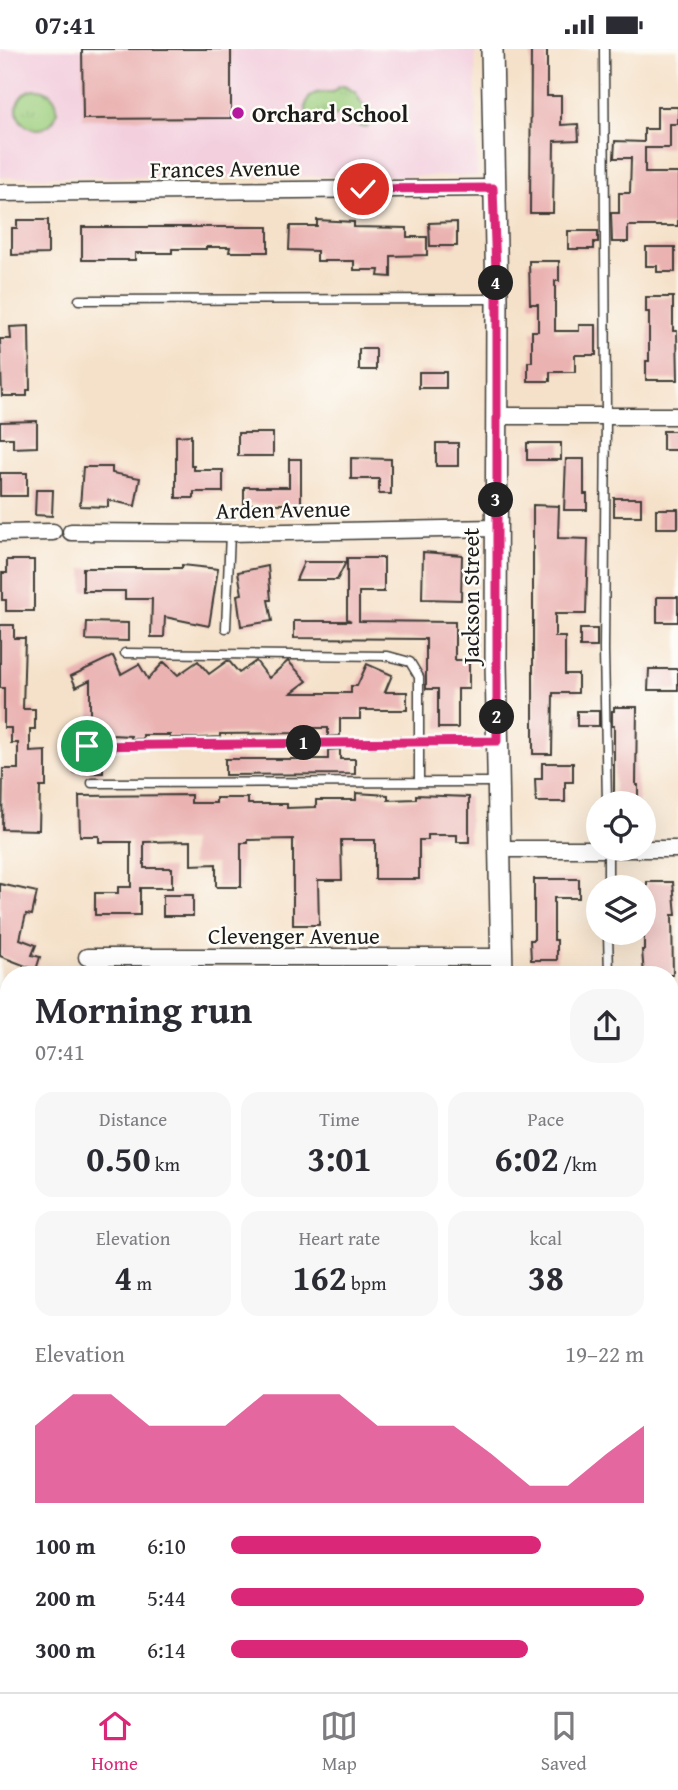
<!DOCTYPE html>
<meta charset="utf-8">
<style>
:root{--surface:#fff;--page:#f7f7f7;--text:#2b2b33;--muted:#7c7c81;--line:#e1e1e2;--accent:#db2777}
body{margin:0;font-family:"Gentium Book Plus",serif;background:var(--page);color:var(--text);height:100vh;display:flex;flex-direction:column;font-size:26px;white-space:nowrap}
*{box-sizing:border-box;margin:0}
p{font-size:23px;color:var(--muted)}
.icon{flex:none;width:38px;height:38px;fill:none;stroke:currentColor;stroke-width:2;stroke-linecap:round;stroke-linejoin:round}
.map{position:relative;flex:1;overflow:hidden}
.drawer{position:absolute;left:0px;top:917px;width:679px;height:726px;display:flex;flex-direction:column;background:var(--surface);border-radius:28px 28px 0 0;box-shadow:0 7px 28px #0002}
.drawer>*{flex:none}
.fabs{position:absolute;left:586px;top:742px;display:grid;gap:14px}
.fabs a{display:grid;place-items:center;width:70px;height:70px;border-radius:50%;background:var(--surface);box-shadow:0 7px 28px #0002;font-size:35px}
.pin{position:absolute;display:grid;place-items:center;width:60px;height:60px;color:#fff;margin:-30px;border:4px solid #fff;border-radius:50%;box-shadow:0 2px 7px #0007}
.km{position:absolute;width:35px;height:35px;margin:-18px;border-radius:50%;background:#222;color:#fff;font-size:19px;line-height:35px;text-align:center}
.round{display:grid;place-items:center;flex:none;width:74px;height:74px;border-radius:28px;background:var(--page)}
.summary{display:flex;align-items:center;justify-content:space-between;height:119px;padding:0 35px}
h1{font-size:38px;font-weight:700;line-height:52px}
.figures{display:grid;grid-template-columns:repeat(3,1fr);gap:10px;height:119px;padding:7px 35px}
.figures div{display:grid;align-content:center;border-radius:18px;background:var(--page);text-align:center}
.figures b{font-size:35px;font-weight:700}
.figures small{font-size:19px;font-weight:400}
.figures p{font-size:19px}
.chart{height:196px;padding:14px 35px}
.chart p{display:flex;justify-content:space-between}
.chart svg{width:100%;height:126px;margin-top:7px;fill:var(--accent);opacity:.7}
ul{padding:0 35px;list-style:none;font-size:23px}
li{display:grid;grid-template-columns:112px 84px 1fr;align-items:center;height:52px}
li i{height:18px;border-radius:9px;background:var(--accent)}
.status{display:flex;justify-content:space-between;align-items:center;height:49px;padding:0 35px;background:var(--surface);direction:ltr}
.status svg{height:19px;fill:currentColor}
.dock{display:flex;justify-content:space-around;align-items:center;height:98px;border-top:2px solid var(--line);background:var(--surface);font-size:19px;color:var(--muted)}
.dock a{display:grid;justify-items:center;gap:4px}
.dock .on{color:var(--accent)}
.map>svg:first-child{display:block}
.built{fill:#f3cfde}
.grass{fill:url(#grass-tufts);stroke:#5c754c;stroke-width:2}
.building{fill:#eab3b2}
.lines{fill:none;stroke-linecap:round;stroke-linejoin:round}
.service-casing{stroke:#3d3a36;stroke-width:11}
.minor-casing{stroke:#3d3a36;stroke-width:19}
.tertiary-casing{stroke:#3d3a36;stroke-width:24}
.service{stroke:#fff;stroke-width:8}
.minor{stroke:#fff;stroke-width:16}
.tertiary{stroke:#fff;stroke-width:21}
.route-casing{stroke:#fff;stroke-width:14}
.route{stroke:#db2777;stroke-width:9}
.poi-dot{fill:#b5179e;stroke:#fdfcf7;stroke-width:2.5}
.labels{text-anchor:middle;dominant-baseline:central;stroke-width:5;stroke-linejoin:round;paint-order:stroke}
.poi-label{font-size:23px;font-weight:bold;fill:#1c1c1c;stroke:#fdfcf7;text-anchor:start}
.street-label{font-size:23px;fill:#1c1c1c;stroke:#fdfcf7}
</style>
<div class="status"><b>07:41</b><svg viewBox="0 0 49 12"><path d="M0 12V9h3v3zM5 12V6h3v6zM10 12V3h3v9zM15 12V0h3v12zM26 1h20v11H26zM47 4h2v5h-2z"/></svg></div>
<div class="map">
<svg width="678" height="1643" viewBox="0 0 678 1643">
<defs>
<pattern id="grass-tufts" width="24" height="20" patternUnits="userSpaceOnUse" patternTransform="scale(1.75)"><rect width="24" height="20" fill="#9cce7d"/><path d="M3 7l-1-3M5 7V3M7 7l1-3M15 17l-1-3M17 17v-4M19 17l1-3" fill="none" stroke="#86b06b"/></pattern>
</defs>
<rect width="100%" height="100%" fill="#fdfcf7"/>
<filter id="ink" filterUnits="userSpaceOnUse"><feTurbulence type="fractalNoise" baseFrequency=".0143" numOctaves="2"/><feDisplacementMap in="SourceGraphic" scale="14" xChannelSelector="R" yChannelSelector="G"/><feConvolveMatrix kernelMatrix="1 2 1 2 8 2 1 2 1" color-interpolation-filters="sRGB"/></filter>
<filter id="wash" filterUnits="userSpaceOnUse"><feTurbulence type="fractalNoise" baseFrequency=".00686" numOctaves="4" result="noise"/><feDisplacementMap in="SourceGraphic" scale="28" xChannelSelector="R" yChannelSelector="G"/><feGaussianBlur stdDeviation="1.57" result="paint"/><feColorMatrix in="noise" values="0 0 0 0 0 0 0 0 0 0 0 0 0 0 0 0 0 1.4 0 .05"/><feComposite in="paint" operator="in"/></filter>
<g filter="url(#wash)">
<rect width="100%" height="100%" fill="#f5e1c9"/>
<path class="built" d="M 0,0 L 475,0 L 477,127 L 0,128 Z"/>
<path class="grass" d="M 344,37 L 355,43 L 362,55 L 372,62 L 373,72 L 367,78 L 361,78 C 354,75 351,67 344,65 C 331,63 320,82 309,67 C 305,62 305,56 308,51 C 313,41 324,44 333,43 L 338,38 Z
M17 60a20 20 0 1 1 40 0a20 20 0 1 1-40 0Z"/>
<g id="blocks">
<path class="building" d="M 82,0 L 231,0 L 231,69 L 83,70 Z
M 531,0 L 547,0 L 547,47 L 561,47 L 561,76 L 578,75 L 579,91 L 554,92 L 553,164 L 530,164 Z
M 657,58 L 678,58 L 678,75 L 670,75 L 670,99 L 645,99 L 645,124 L 678,124 L 678,177 L 628,177 L 628,193 L 612,193 L 611,164 L 619,164 L 619,144 L 630,144 L 631,109 L 614,109 L 615,92 L 644,93 L 644,80 L 657,80 Z
M 17,171 L 48,171 L 48,205 L 12,206 L 12,179 L 17,179 Z
M 317,171 L 354,173 L 354,178 L 407,179 L 407,188 L 427,188 L 427,206 L 391,207 L 391,228 L 378,227 L 379,221 L 354,221 L 354,212 L 317,212 L 317,202 L 289,201 L 290,177 L 317,177 Z
M 457,173 L 457,197 L 430,197 L 429,174 Z
M 82,178 L 268,178 L 268,203 L 229,203 L 230,198 L 206,198 L 206,200 L 172,200 L 172,204 L 135,204 L 135,211 L 82,211 Z
M 568,182 L 598,182 L 598,193 L 594,193 L 594,200 L 568,200 Z
M 646,198 L 675,198 L 675,223 L 657,223 L 657,217 L 646,217 Z
M 529,212 L 559,212 L 559,232 L 555,232 L 555,282 L 579,282 L 579,276 L 596,276 L 596,306 L 575,306 L 575,323 L 550,323 L 550,332 L 528,332 L 528,313 L 532,313 L 532,282 L 538,282 L 538,255 L 530,255 Z
M 646,248 L 673,248 L 673,282 L 677,282 L 678,331 L 646,331 L 646,312 L 649,312 L 649,263 L 646,263 Z
M 29,277 L 30,341 L 27,341 L 27,347 L 2,347 L 0,290 L 11,290 L 10,278 Z
M 359,300 L 376,300 L 376,321 L 359,321 Z
M 419,323 L 446,323 L 446,339 L 419,339 Z
M 37,372 L 37,398 L 13,399 L 13,389 L 0,389 L 0,373 Z
M 663,382 L 678,382 L 678,401 L 663,401 Z
M 238,384 L 273,384 L 273,407 L 238,407 Z
M 191,386 L 191,417 L 194,417 L 194,421 L 223,421 L 223,443 L 194,443 L 194,449 L 176,449 L 176,387 Z
M 436,394 L 458,394 L 458,417 L 436,417 Z
M 527,394 L 561,394 L 561,411 L 527,411 Z
M 351,409 L 391,410 L 391,445 L 379,445 L 379,430 L 351,430 Z
M 289,410 L 301,410 L 301,455 L 244,455 L 244,438 L 289,438 Z
M 566,410 L 584,410 L 584,445 L 587,445 L 587,461 L 564,461 Z
M 83,418 L 112,418 L 112,424 L 140,429 L 135,457 L 108,451 L 108,458 L 80,457 Z
M 0,424 L 27,424 L 27,447 L 0,447 Z
M 36,441 L 53,441 L 52,467 L 35,466 Z
M 614,449 L 641,449 L 641,467 L 614,467 Z
M 533,456 L 559,457 L 558,489 L 588,490 L 586,565 L 555,565 L 555,588 L 565,588 L 565,625 L 578,625 L 578,644 L 553,644 L 552,705 L 533,705 Z
M 656,460 L 678,460 L 678,479 L 656,479 Z
M 423,503 L 462,506 L 461,551 L 422,550 Z
M 347,509 L 384,509 L 384,543 L 359,543 L 359,572 L 455,573 L 455,611 L 469,611 L 469,640 L 458,640 L 458,679 L 438,679 L 438,640 L 426,640 L 426,590 L 294,589 L 294,572 L 351,572 L 347,570 Z
M 7,511 L 34,511 L 34,562 L 6,562 L 6,551 L 2,551 L 2,524 L 7,524 Z
M 304,513 L 346,513 L 337,531 L 296,531 Z
M 182,516 L 218,520 L 209,577 L 165,568 L 164,588 L 151,588 L 152,550 L 125,550 L 125,542 L 83,542 L 83,519 L 182,519 Z
M 268,517 L 271,551 L 268,551 L 272,572 L 241,577 L 237,546 L 242,545 L 238,523 Z
M 657,548 L 678,548 L 678,573 L 657,573 Z
M 87,573 L 128,574 L 128,592 L 86,591 Z
M 0,576 L 14,576 L 14,589 L 25,589 L 23,660 L 35,660 L 35,680 L 30,680 L 30,703 L 46,702 L 46,738 L 40,738 L 39,781 L 2,780 L 3,720 L 18,720 L 18,694 L 11,694 L 11,679 L 4,679 L 4,639 L 0,639 Z
M 580,580 L 597,580 L 597,598 L 580,598 Z
M 113,607 L 121,625 L 139,615 L 148,630 L 164,613 L 178,626 L 198,612 L 209,625 L 227,612 L 229,612 L 239,624 L 256,612 L 269,629 L 288,612 L 307,632 L 291,644 L 351,644 L 351,637 L 357,637 L 367,615 L 392,626 L 385,643 L 407,643 L 407,661 L 360,661 L 360,670 L 340,670 L 340,687 L 328,688 L 328,679 L 299,679 L 299,684 L 220,685 L 220,688 L 200,689 L 170,689 L 170,686 L 143,686 L 143,690 L 131,690 L 131,687 L 90,685 L 90,631 L 76,638 L 71,627 Z
M 649,620 L 678,620 L 678,641 L 648,641 Z
M 614,658 L 637,658 L 636,736 L 638,736 L 638,754 L 614,754 L 614,677 L 612,677 L 612,662 L 614,662 Z
M 577,662 L 599,662 L 599,677 L 577,677 Z
M 340,700 L 340,710 L 355,710 L 355,725 L 225,726 L 225,710 L 328,710 L 328,701 Z
M 74,707 L 103,707 L 103,724 L 74,724 Z
M 542,714 L 573,714 L 573,733 L 565,733 L 565,753 L 536,753 L 535,730 L 542,730 Z
M 356,744 L 388,746 L 388,751 L 416,750 L 416,746 L 469,748 L 469,793 L 457,793 L 457,786 L 428,786 L 428,791 L 419,791 L 419,830 L 375,830 L 375,791 L 341,791 L 342,831 L 318,831 L 319,876 L 293,876 L 293,790 L 248,791 L 248,794 L 241,794 L 241,838 L 216,838 L 216,815 L 191,816 L 191,792 L 144,793 L 144,819 L 172,819 L 172,839 L 140,839 L 140,866 L 95,866 L 95,844 L 118,844 L 118,838 L 131,838 L 131,793 L 99,793 L 99,787 L 80,787 L 79,747 L 191,746 L 191,754 L 216,754 L 216,749 L 248,749 L 248,755 L 287,755 L 287,759 L 316,758 L 316,751 L 356,751 Z
M 534,830 L 579,830 L 579,849 L 554,849 L 554,891 L 557,891 L 557,911 L 531,911 L 530,891 L 534,891 Z
M 647,833 L 673,833 L 676,866 L 672,866 L 673,926 L 644,926 L 642,901 L 644,901 L 644,855 L 647,855 Z
M 0,835 L 37,843 L 32,866 L 26,865 L 20,890 L 36,896 L 32,906 L 40,908 L 36,921 L 0,907 Z
M 163,846 L 193,846 L 193,867 L 163,867 Z"/>
</g>
</g>
<g filter="url(#ink)">
<use href="#blocks" fill-opacity="0" stroke="#3d3a36" stroke-width="2"/>
<g class="lines">
<defs>
<path id="service" d="M 604,0 L 606,368 L 604,601 L 607,754
M 79,251 L 497,250
M 226,579 L 230,484
M 125,604 L 388,607 L 410,613 L 419,628 L 419,733
M 87,697 L 497,692
M 92,734 L 497,733
M 608,800 L 608,838
M 608,884 L 609,926
M 69,1634 L 69,1643"/>
<path id="minor" d="M 0,144 L 493,139
M 495,367 L 678,367
M 71,483 L 230,484 L 496,479
M 0,484 L 53,483
M 498,800 L 678,800
M 87,908 L 501,908
M 0,1128 L 9,1128
M 670,1238 L 678,1238
M 0,1451 L 9,1451"/>
<path id="tertiary" d="M 492,0 L 497,250 L 496,613 L 502,926
M 508,1643 L 508,1634"/>
</defs>
<use href="#service" class="service-casing"/>
<use href="#minor" class="minor-casing"/>
<use href="#tertiary" class="tertiary-casing"/>
<use href="#service" class="service"/>
<use href="#minor" class="minor"/>
<use href="#tertiary" class="tertiary"/>
</g>
</g>
<g class="lines" filter="url(#ink)">
<defs>
<path id="route" d="M 87,697 L 497,692 L 497,250 L 493,139 L 363,140"/>
</defs>
<use href="#route" class="route-casing"/>
<use href="#route" class="route"/>
</g>
<circle class="poi-dot" cx="238" cy="64" r="7"/>
<g class="labels">
<g class="poi-label">
<text x="252" y="64">Orchard School</text>
</g>
<g class="street-label">
<text transform="translate(225 119) rotate(-1)">Frances Avenue</text>
<text transform="translate(283 460) rotate(-1)">Arden Avenue</text>
<text transform="translate(470 547) rotate(-90)">Jackson Street</text>
<text x="294" y="886">Clevenger Avenue</text>
</g>
</g>
</svg>
<div class="fabs">
<a><svg class="icon" aria-label="locate" viewBox="0 0 24 24"><circle cx="12" cy="12" r="6"/><path d="M12 2v4M12 18v4M2 12h4M18 12h4"/></svg></a>
<a><svg class="icon" aria-label="layers" viewBox="0 0 24 24"><path d="M12 4l9 5-9 5-9-5zM3 14l9 5 9-5"/></svg></a>
</div>
<div class="pin" style="left:87px;top:697px;background:#1e9e55"><svg class="icon" aria-label="arrive" viewBox="0 0 24 24"><path d="M6 21V4h12l-3 4 3 4H6"/></svg></div>
<div class="pin" style="left:363px;top:140px;background:#d93025"><svg class="icon" aria-label="check" viewBox="0 0 24 24"><path d="M5 12l5 5 9-10"/></svg></div>
<b class="km" style="left:304px;top:694px">1</b>
<b class="km" style="left:497px;top:668px">2</b>
<b class="km" style="left:496px;top:451px">3</b>
<b class="km" style="left:496px;top:234px">4</b>
<section class="drawer">
<div class="summary"><div><h1>Morning run</h1><p>07:41</p></div><a class="round"><svg class="icon" aria-label="share" viewBox="0 0 24 24"><path d="M12 15V3M7 8l5-5 5 5M5 13v7h14v-7"/></svg></a></div>
<div class="figures">
<div><p>Distance</p><b>0.50<small> km</small></b></div>
<div><p>Time</p><b>3:01</b></div>
<div><p>Pace</p><b>6:02<small> /km</small></b></div>
</div>
<div class="figures">
<div><p>Elevation</p><b>4<small> m</small></b></div>
<div><p>Heart rate</p><b>162<small> bpm</small></b></div>
<div><p>kcal</p><b>38</b></div>
</div>
<div class="chart"><p><span>Elevation</span>19–22 m</p>
<svg viewBox="0 0 160 44" preserveAspectRatio="none"><path d="M0 44V17L10 6L20 6L30 17L40 17L50 17L60 6L70 6L80 6L90 17L100 17L110 17L120 27L130 38L140 38L150 27L160 17V44z"/></svg>
</div>
<ul>
<li><b>100 m</b>6:10<i style="width:75%"></i></li>
<li><b>200 m</b>5:44<i style="width:100%"></i></li>
<li><b>300 m</b>6:14<i style="width:72%"></i></li>
</ul>
</section>
</div>
<nav class="dock">
<a class="on"><svg class="icon" aria-label="home" viewBox="0 0 24 24"><path d="M3 11l9-7 9 7M6 9v11h12V9"/></svg>Home</a>
<a><svg class="icon" aria-label="map" viewBox="0 0 24 24"><path d="M3 6l6-2 6 2 6-2v14l-6 2-6-2-6 2zM9 4v14M15 6v14"/></svg>Map</a>
<a><svg class="icon" aria-label="saved" viewBox="0 0 24 24"><path d="M7 4h10v16l-5-4-5 4z"/></svg>Saved</a>
</nav>
